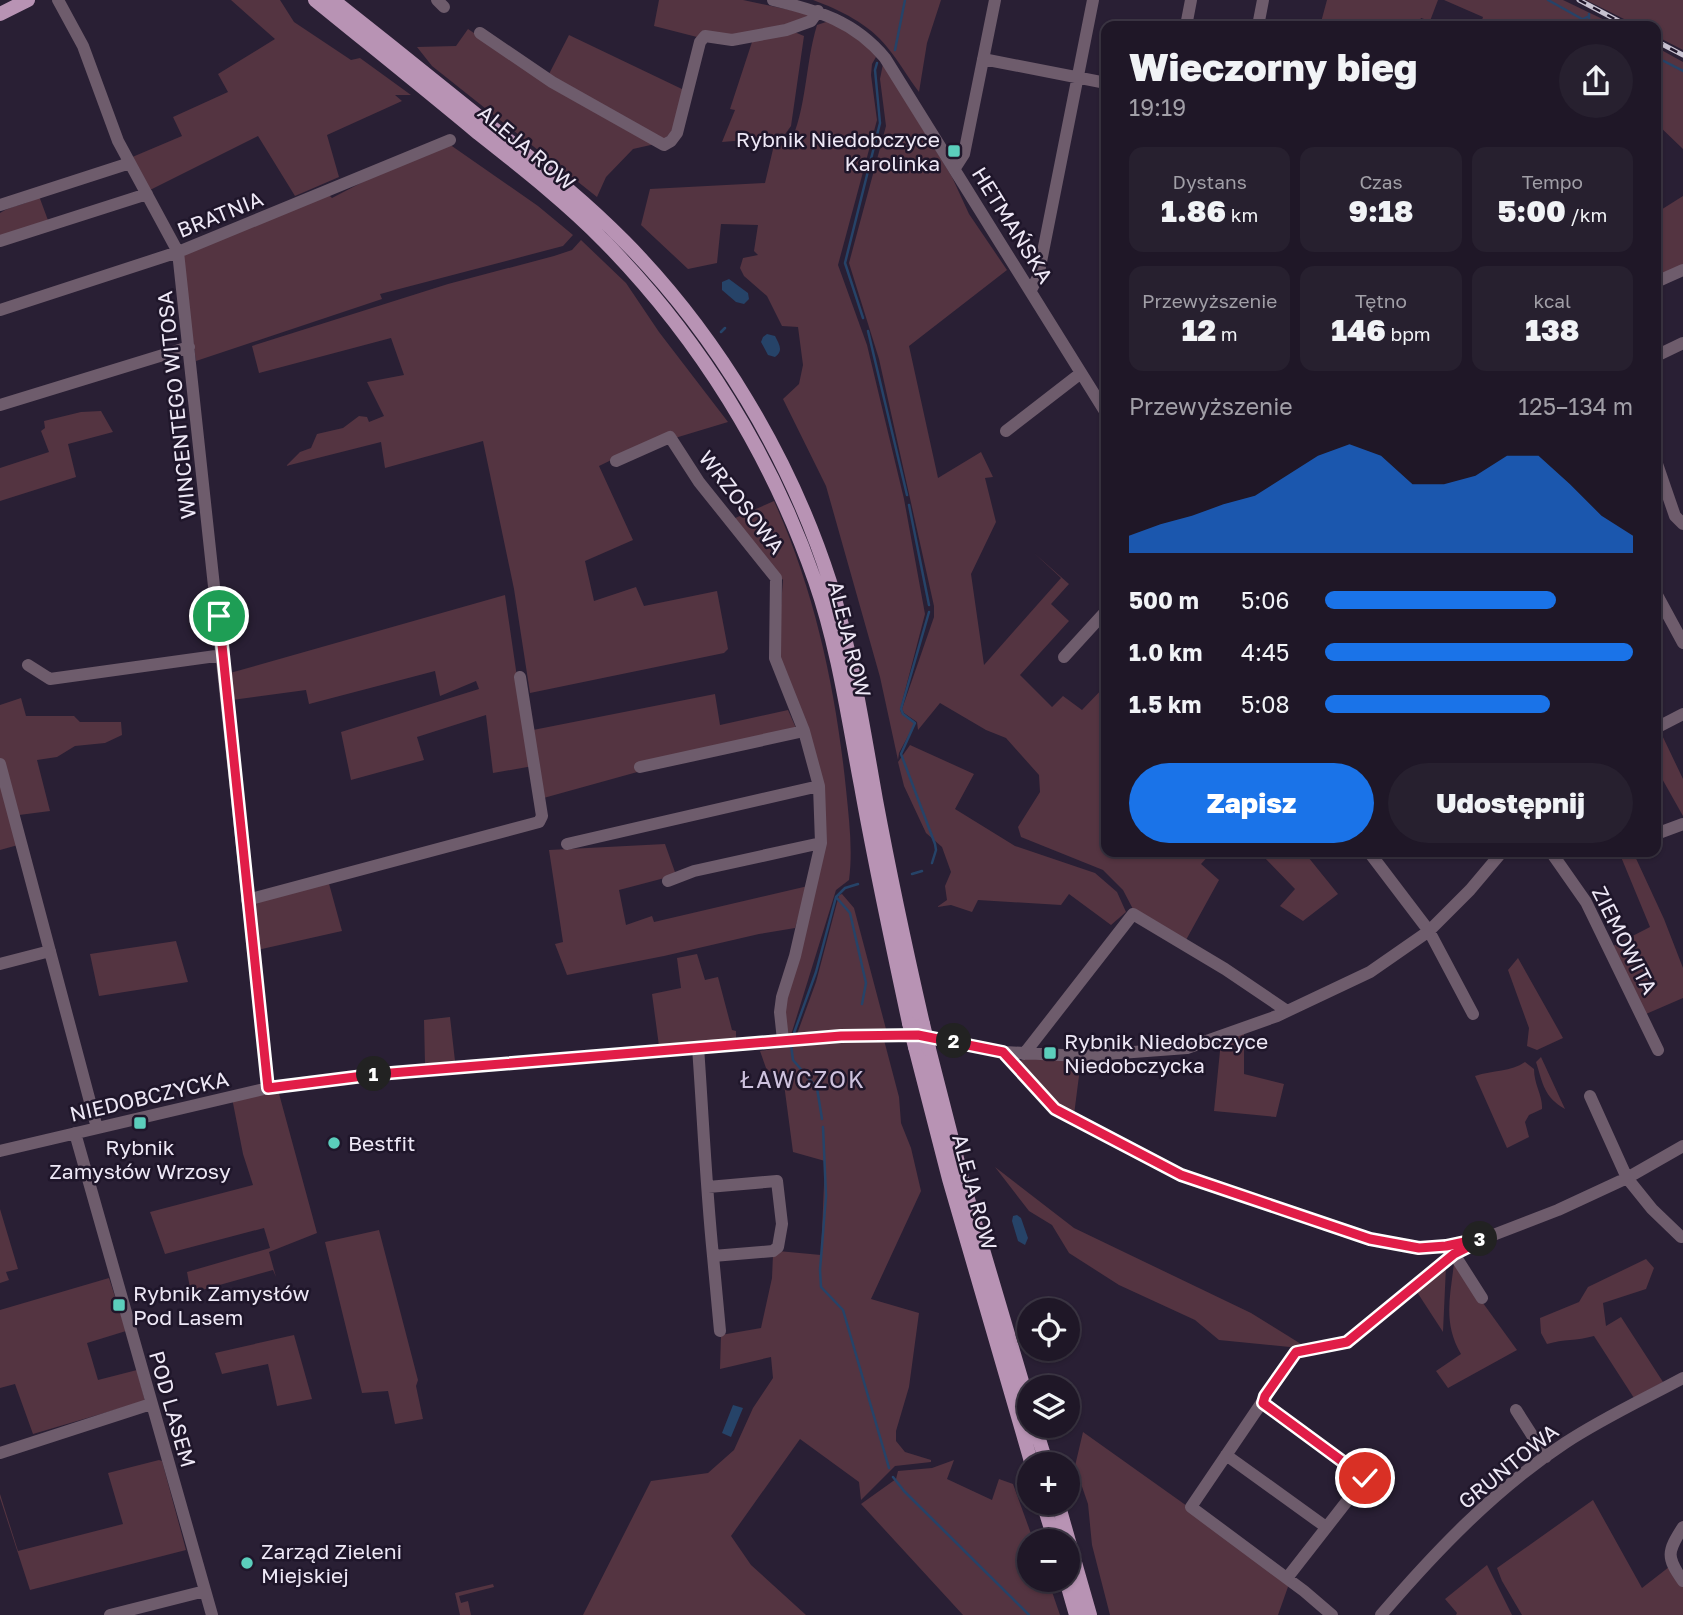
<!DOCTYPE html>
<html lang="pl">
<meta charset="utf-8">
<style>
:root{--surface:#1f1727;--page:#27202f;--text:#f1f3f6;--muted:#a19fa7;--line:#3c3644;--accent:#1a73e8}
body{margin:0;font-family:"Golos Text",sans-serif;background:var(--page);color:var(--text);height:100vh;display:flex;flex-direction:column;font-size:26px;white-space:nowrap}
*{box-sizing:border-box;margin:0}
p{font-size:23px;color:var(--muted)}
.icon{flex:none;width:38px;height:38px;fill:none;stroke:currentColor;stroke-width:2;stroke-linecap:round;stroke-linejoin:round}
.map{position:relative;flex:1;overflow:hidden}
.side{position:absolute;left:1101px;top:21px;width:560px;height:836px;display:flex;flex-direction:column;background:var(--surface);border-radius:14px;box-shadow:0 2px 5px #0004,0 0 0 2px var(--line)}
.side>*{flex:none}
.controls{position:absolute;left:1017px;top:1298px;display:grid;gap:14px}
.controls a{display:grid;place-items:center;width:63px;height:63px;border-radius:50%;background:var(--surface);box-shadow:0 2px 5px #0004,0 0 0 2px var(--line);font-size:35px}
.pin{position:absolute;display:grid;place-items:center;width:60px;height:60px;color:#fff;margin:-30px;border:4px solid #fff;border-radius:50%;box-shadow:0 2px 7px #0007}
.km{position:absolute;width:35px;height:35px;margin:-18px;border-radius:50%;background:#222;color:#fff;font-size:19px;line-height:35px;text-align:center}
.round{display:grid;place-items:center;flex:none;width:74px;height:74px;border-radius:37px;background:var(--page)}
.head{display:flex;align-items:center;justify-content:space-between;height:119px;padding:0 28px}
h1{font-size:38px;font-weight:800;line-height:52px}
.metrics{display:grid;grid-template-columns:repeat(3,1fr);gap:10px;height:119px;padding:7px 28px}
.metrics div{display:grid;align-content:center;border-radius:14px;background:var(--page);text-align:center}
.metrics b{font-size:30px;font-weight:800}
.metrics small{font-size:19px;font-weight:400}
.metrics p{font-size:19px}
.chart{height:196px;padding:14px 28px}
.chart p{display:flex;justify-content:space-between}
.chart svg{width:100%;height:126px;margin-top:7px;fill:var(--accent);opacity:.7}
.action{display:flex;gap:14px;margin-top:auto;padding:14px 28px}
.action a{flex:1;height:80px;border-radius:42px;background:var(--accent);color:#fff;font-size:28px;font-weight:800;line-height:80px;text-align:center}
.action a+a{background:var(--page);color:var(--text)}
ul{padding:0 28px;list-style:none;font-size:23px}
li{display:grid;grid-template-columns:112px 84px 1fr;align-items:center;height:52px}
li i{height:18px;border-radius:9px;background:var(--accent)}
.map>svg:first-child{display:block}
.green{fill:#543441}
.water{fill:#264368}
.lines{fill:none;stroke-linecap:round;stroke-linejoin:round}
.stream{stroke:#264368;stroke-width:2.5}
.minor{stroke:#6e5c6c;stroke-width:12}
.major{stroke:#b893b4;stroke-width:14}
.rail-casing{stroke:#c7c1d0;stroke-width:5}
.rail{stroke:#1f162a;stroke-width:2.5;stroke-dasharray:8;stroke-linecap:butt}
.major-bridge{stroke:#b893b4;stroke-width:14}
.route-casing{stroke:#fff;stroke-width:14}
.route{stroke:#e11d48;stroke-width:9}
.poi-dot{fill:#5bcebc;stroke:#1f162a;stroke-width:2.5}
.labels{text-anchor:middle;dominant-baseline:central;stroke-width:5;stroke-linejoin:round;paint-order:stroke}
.poi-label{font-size:21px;fill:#eee8f6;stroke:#1f162a;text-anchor:start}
.street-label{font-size:21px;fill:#eee8f6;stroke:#1f162a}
.neighbourhood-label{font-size:23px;letter-spacing:2px;fill:#cec2de;stroke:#1f162a}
</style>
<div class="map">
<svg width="1683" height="1615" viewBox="0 0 1683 1615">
<rect width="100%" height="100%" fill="#291f34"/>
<path class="green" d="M 231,0 L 280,0 L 294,22 L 351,60 L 360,58 L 411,95 L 395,95 L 402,101 L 327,135 L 339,177 L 295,196 L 258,136 L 150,190 L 130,158 L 182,136 L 173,117 L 228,92 L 218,74 L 275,39 Z
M 659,0 L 743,0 L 809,14 L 810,18 L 739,36 L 697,37 L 654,26 Z
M 813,0 L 941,0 L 927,43 L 919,92 C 908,78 899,61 887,47 C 869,24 840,10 813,0 Z
M 1327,0 L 1438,0 L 1430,21 L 1421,18 L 1418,26 L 1320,26 Z
M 1444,0 L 1563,0 L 1617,26 L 1480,26 L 1483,17 Z
M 1586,0 L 1683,0 L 1683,50 L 1656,36 L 1656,26 L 1638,26 Z
M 829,21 L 864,42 L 876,57 L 872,64 L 871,75 L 877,120 L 838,265 L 867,345 L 904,499 L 925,614 L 900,710 L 902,714 L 914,723 L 914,725 L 899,753 L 898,760 L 880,677 L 826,486 L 783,399 L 799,384 L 803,365 L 798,327 L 782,326 L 767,296 L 744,276 L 740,268 L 743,258 L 758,255 L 754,251 L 758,225 L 721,224 L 717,263 L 688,269 L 641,225 L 650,189 L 765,183 L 774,145 L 789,146 C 807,109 805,64 817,25 Z
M 468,29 L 566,95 L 655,144 L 633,149 L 606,177 L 597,197 L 432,66 L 417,47 L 456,46 Z
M 792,31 L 804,36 L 791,126 L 783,137 L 722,142 L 735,110 L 730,109 L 752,42 Z
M 569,35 L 684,90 L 675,129 L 663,140 L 549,74 Z
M 1656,47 L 1683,62 L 1683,149 L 1656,123 Z
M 883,64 L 952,177 L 969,214 L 1007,270 L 909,346 L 938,478 L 981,452 L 993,477 L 985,478 L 996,522 L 971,574 L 984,665 L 1061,578 L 1034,553 L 1069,584 L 1051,604 L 1069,621 L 1020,675 L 1052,707 L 1063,696 L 1082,710 L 1106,685 L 1106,778 L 1103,783 L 1106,786 L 1106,852 L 1212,852 L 1201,864 L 1219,880 L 1186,940 L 1134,911 L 1123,890 L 1103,870 L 1021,837 L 1018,827 L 1040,792 L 1039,775 L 1006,738 L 986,730 L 940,703 L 918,730 L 917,722 L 904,713 L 902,709 L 934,617 L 934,606 L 879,359 L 849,263 L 886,126 L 880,79 Z
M 449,144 L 538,206 L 573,235 L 563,246 L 380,294 L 382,299 L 196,361 L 181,256 L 329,195 L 332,198 L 399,163 Z
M 39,196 L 49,223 L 0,239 L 0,213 C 14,204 25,206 39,196 Z
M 1683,196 L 1683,266 L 1656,279 L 1656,213 Z
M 581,240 L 626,283 L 659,332 L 728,422 L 675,438 L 667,433 L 599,466 L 633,540 L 585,561 L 594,601 L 636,587 L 644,606 L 717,591 L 728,649 L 724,653 L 530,693 L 514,589 L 483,441 L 385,468 L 381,442 L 286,466 L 300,452 L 311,448 L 317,434 L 343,428 L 359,416 L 367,417 L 369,422 L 384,416 L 367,382 L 404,375 L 391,338 L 259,373 L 252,346 L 448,284 L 554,256 L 572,250 Z
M 101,411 L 113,432 L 68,444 L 76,477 L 0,501 L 0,468 L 49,452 L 41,431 L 45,428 L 44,421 L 81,412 Z
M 774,501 C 815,591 836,691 846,789 C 849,820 853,849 849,880 L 836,890 L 791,1035 L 785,1034 L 783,1009 L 806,926 L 822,783 L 777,656 L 783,580 L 733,519 Z
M 505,595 L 517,677 L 533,730 L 715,694 L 720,725 L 788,710 L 796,728 L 540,799 L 533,766 L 493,773 L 486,715 L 417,737 L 424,760 L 351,780 L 341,732 L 479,689 L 476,681 L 440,696 L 435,671 L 309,704 L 306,690 L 232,700 L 230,673 Z
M 21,698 L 26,716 L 74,716 L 80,722 L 121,722 L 122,735 L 105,743 L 75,746 L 57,757 L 37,760 L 50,811 L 19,815 L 18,845 L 0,850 L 0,705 Z
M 1661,733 L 1683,779 L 1683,816 L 1656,768 L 1656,736 Z
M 910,745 L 974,774 L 955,809 L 1015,846 L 1095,873 L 1117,892 L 1126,912 L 1111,925 L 1069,894 L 1061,905 L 978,900 L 972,912 L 951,905 L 937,907 L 947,900 L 945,886 L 951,872 L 942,847 L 926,833 L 904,786 L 898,762 Z
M 665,844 L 676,875 L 619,890 L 626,925 L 652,916 L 654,922 L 808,886 L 795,928 L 759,934 L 664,956 L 567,975 L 555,944 L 563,942 L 549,850 Z
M 1259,852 L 1304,852 L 1338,894 L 1303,921 L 1280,906 L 1295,889 Z
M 1619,852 L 1633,852 L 1664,919 L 1683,968 L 1683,998 L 1646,1014 L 1613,946 L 1650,927 Z
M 328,880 L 342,931 L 248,952 L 250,903 Z
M 842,894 L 854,908 L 886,1029 L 797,1034 L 816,982 L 839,895 Z
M 176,941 L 188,982 L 99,996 L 90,954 Z
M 697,954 L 705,980 L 718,977 L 732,1030 L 736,1031 L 736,1041 L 659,1046 L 652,994 L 681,988 L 677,958 Z
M 1518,958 L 1563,1038 L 1537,1050 L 1527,1046 L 1529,1028 L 1508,970 Z
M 450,1017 L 455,1061 L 425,1064 L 424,1020 Z
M 1244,1033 L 1244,1074 L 1284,1084 L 1276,1117 L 1214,1111 L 1221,1041 Z
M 884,1040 L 899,1097 L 901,1123 L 911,1148 L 921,1191 L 871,1299 L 919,1313 L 909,1387 L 896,1431 L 896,1441 L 905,1452 L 931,1460 L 931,1462 L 895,1466 L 861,1500 L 859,1482 L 800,1439 L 731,1536 L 751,1565 L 806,1615 L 583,1615 L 651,1481 L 708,1473 L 734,1450 L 753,1408 L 773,1378 L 771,1357 L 720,1369 L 721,1335 L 761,1328 L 772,1278 L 773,1254 L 778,1251 L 821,1255 L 825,1161 L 793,1152 L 784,1084 L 766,1068 L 760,1051 L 804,1044 Z
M 1541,1057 L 1565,1109 C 1544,1097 1543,1084 1536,1062 Z
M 1026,1059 L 1081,1060 L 1074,1115 C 1053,1100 1034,1082 1019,1061 Z
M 1525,1062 L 1534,1069 C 1534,1085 1543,1096 1542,1109 L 1529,1115 L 1525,1122 L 1529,1137 L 1507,1148 L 1475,1076 C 1493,1070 1511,1072 1525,1062 Z
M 278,1090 L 317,1233 L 269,1252 L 276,1277 L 273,1270 L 191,1293 L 187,1272 L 270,1248 L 264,1228 L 165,1254 L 150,1212 L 253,1185 L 243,1154 L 232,1098 Z
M 995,1167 L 1074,1228 L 1251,1313 L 1301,1344 L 1290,1347 L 1219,1340 L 1195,1320 L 1119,1285 L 1069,1253 L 1052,1225 L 1029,1211 Z
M 0,1209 L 18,1269 L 6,1272 L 9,1280 L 0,1283 Z
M 379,1230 L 418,1380 L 416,1386 L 423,1419 L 395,1424 L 388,1391 L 362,1393 L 325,1242 Z
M 1646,1259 L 1654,1268 L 1646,1289 L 1603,1303 L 1606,1326 L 1621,1317 L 1663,1382 L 1634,1398 L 1594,1336 C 1576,1341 1564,1339 1547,1344 L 1541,1333 L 1540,1318 L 1579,1302 L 1588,1287 Z
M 1454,1263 L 1517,1350 L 1448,1388 L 1436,1371 L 1461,1354 C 1443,1323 1450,1298 1454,1263 Z
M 1446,1266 L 1443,1332 L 1417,1292 Z
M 109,1278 L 126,1331 L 87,1343 L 98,1380 L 137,1370 L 145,1401 L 33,1434 L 15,1384 L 0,1388 L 0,1310 Z
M 294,1335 L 312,1399 L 277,1406 L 268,1364 L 222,1374 L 215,1353 Z
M 1083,1432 L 1187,1506 L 1289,1584 L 1278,1615 L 1110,1615 L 1092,1545 L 1088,1504 L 1075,1466 Z
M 159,1460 L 162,1461 L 186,1550 L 30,1590 L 0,1498 L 0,1494 L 18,1551 L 123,1524 L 108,1473 Z
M 954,1460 L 947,1479 L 992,1500 L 999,1479 L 1013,1484 L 1034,1542 L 1029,1542 L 1029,1580 L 1048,1580 L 1060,1615 L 963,1615 L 861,1504 L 896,1479 L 898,1471 L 932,1468 Z
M 1593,1500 L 1642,1588 L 1669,1567 L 1683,1586 L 1683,1615 L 1522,1615 L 1502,1581 L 1497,1568 Z
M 1487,1565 L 1512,1615 L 1456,1615 L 1457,1613 L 1445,1599 Z
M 493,1584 L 494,1587 L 459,1596 L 461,1603 L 468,1601 L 471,1615 L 460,1615 L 455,1593 Z"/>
<path class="water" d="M 729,279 L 748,293 L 749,299 L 744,304 L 736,302 L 722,290 L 722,282 Z
M 767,334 L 775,336 C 779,344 784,351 775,357 L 768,355 L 761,342 L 763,337 Z
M 1017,1215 L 1021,1218 L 1028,1238 L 1025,1245 L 1018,1241 L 1012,1221 L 1013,1216 Z
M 733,1405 L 743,1408 L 731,1437 L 722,1433 Z"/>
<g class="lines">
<path class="stream" d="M 1548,0 L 1582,19
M 1589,14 L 1589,22 L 1597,26
M 1569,26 L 1587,17
M 895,50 L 905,0
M 1656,57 L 1683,71
M 863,318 L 845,263 L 880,123 L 875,70 L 877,63
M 868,331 L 907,495
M 721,332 L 725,328
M 909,505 L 929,605
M 929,612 L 901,709 L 903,714 L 915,723 L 901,754 L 935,844 L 936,850 L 932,863
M 912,874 L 922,871
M 836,897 L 850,913 L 866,983 L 862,1004
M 794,1033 L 816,972 L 836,897 L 845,888 L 858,884
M 791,1045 L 793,1060 L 817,1088 L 822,1119
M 823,1127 L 826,1196 L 820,1270 L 821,1287 L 843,1310 L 889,1468
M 893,1477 L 904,1491 L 1029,1615"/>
<path class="minor" d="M 58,0 L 83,46 L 118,141 L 178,252 L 268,1088
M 437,0 L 444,7
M 773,0 C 819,11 854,21 885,58 L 1106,413
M 1186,26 L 1191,0
M 1258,26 L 1263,0
M 480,33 L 552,82 L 664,145 L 671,141 L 677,133 L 700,42 L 705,36 L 732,40 L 786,30 L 811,21 L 818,11
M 983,59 L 1106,83
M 955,168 L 964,154 L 995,0
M 0,205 L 130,163
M 0,241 L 147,194
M 1656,282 L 1683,270
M 1031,290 L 1038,277 L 1093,0
M 0,310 L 178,252 L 450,140
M 1656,356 L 1683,343
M 0,405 L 189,347
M 1006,431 L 1081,373
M 616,461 L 670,437 L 699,482 L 776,578 L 775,658 L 804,731 L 819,786 L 821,843 L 795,956 L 782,997 L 780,1012 L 783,1040
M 1656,461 L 1675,516 L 1683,524
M 1656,593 L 1683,643
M 1064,657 L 1106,611
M 28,665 L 50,679 L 223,655
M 1656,728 L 1683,714
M 0,764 L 97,1128
M 640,767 L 804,731
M 1656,834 L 1683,824
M 567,844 L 819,786
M 1369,852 L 1429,931 L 1473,1014
M 1551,852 L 1586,902 L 1658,1050
M 668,881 L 694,871 L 821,843
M 247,900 L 539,822 L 542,816 L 520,677
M 0,964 L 50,951
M 698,1047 C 703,1117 706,1187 713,1256 L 773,1251 L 778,1247 L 782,1224 L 777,1181 L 708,1187
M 1004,1052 L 1055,1109 L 1181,1175 L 1370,1239 L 1419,1248 L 1446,1246 L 1488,1237 L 1558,1210 L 1627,1178 L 1683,1146
M 1024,1054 L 1133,914 L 1225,969 L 1287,1011
M 1590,1096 L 1627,1178 L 1652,1209 L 1681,1237
M 75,1133 L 212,1615
M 0,1151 L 268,1088 L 379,1074 L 841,1036 L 918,1035 L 1004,1052 L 1080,1056 L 1187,1048 L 1277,1016 L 1370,972 L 1429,931 L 1470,890 L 1502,852
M 1454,1254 L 1482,1298
M 713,1256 L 720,1331
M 1263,1403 L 1365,1478 L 1287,1578
M 1516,1410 L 1546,1457
M 0,1453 L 151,1404
M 1226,1455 L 1326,1527
M 1683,1527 C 1667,1552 1666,1557 1683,1581
M 110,1615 L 205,1591
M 1332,1615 L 1304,1591 L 1191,1507 L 1296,1352 L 1347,1342 L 1454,1254 L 1472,1245
M 1381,1615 C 1435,1552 1495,1489 1565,1443 C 1603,1418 1644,1399 1683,1378"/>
<path class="major" d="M 315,0 C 369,44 424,88 478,133 C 521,167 566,202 605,242 C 699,338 771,454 815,581 C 838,647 848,718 861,786 C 875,865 892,944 909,1023
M 333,0 C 385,41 436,82 488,124 C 534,161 582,198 624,241 C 716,334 790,457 830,582 C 852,654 863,727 876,800 C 890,875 906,950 923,1024
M 0,14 L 28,0
M 915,1047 L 949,1179 L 1032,1465
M 929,1049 L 963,1182 L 1029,1405
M 1035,1426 L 1047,1465
M 1043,1503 L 1055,1542
M 1058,1503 L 1090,1615
M 1066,1580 L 1076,1615"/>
<defs>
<path id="rail" d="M 1579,0 L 1628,26
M 1656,41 L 1683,55"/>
</defs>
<use href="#rail" class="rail-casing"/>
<use href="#rail" class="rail"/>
<path class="major-bridge" d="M 909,1023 L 915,1047
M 923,1024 L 929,1049"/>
</g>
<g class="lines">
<defs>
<path id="route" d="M 219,616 L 268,1088 L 379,1074 L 841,1036 L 918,1035 L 1003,1052 L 1055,1109 L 1181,1175 L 1370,1239 L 1419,1248 L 1446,1246 L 1488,1237 L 1454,1254 L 1347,1342 L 1296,1352 L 1265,1396 L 1263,1403 L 1365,1478"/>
</defs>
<use href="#route" class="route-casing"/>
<use href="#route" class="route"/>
</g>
<g class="poi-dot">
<rect x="947" y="144" width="14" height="14" rx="3.5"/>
<rect x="1043" y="1046" width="14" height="14" rx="3.5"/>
<rect x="133" y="1116" width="14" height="14" rx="3.5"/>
<circle cx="334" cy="1143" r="7"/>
<rect x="112" y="1298" width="14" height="14" rx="3.5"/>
<circle cx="247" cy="1563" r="7"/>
</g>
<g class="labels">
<g class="poi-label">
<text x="940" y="139" text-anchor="end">Rybnik Niedobczyce<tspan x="940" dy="24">Karolinka</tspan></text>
<text x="1064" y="1041">Rybnik Niedobczyce<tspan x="1064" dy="24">Niedobczycka</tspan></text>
<text x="348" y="1143">Bestfit</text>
<text x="140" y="1147" text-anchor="middle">Rybnik<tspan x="140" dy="24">Zamysłów Wrzosy</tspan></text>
<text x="133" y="1293">Rybnik Zamysłów<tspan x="133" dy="24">Pod Lasem</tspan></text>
<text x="261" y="1551">Zarząd Zieleni<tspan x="261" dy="24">Miejskiej</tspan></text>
</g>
<g class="street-label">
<text transform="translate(527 147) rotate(40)">ALEJA ROW</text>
<text transform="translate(220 214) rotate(-22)">BRATNIA</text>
<text transform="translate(1013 225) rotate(58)">HETMAŃSKA</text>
<text transform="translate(176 405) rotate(-96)">WINCENTEGO WITOSA</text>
<text transform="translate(742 502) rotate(52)">WRZOSOWA</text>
<text transform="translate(850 639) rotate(76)">ALEJA ROW</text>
<text transform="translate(1625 940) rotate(63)">ZIEMOWITA</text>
<text transform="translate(149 1096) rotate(-13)">NIEDOBCZYCKA</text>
<text transform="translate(975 1192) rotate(75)">ALEJA ROW</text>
<text transform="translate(173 1409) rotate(74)">POD LASEM</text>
<text transform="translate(1508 1466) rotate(-39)">GRUNTOWA</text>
</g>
<g class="neighbourhood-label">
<text x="803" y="1079">ŁAWCZOK</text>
</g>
</g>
</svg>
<div class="controls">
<a><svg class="icon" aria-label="locate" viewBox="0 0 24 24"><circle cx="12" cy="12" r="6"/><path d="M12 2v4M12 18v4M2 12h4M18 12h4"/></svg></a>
<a><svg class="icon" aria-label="layers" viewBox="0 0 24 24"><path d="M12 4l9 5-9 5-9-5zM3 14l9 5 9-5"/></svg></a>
<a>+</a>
<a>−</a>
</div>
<div class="pin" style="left:219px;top:616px;background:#1e9e55"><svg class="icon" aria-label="arrive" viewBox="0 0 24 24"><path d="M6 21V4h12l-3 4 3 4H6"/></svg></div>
<div class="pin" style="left:1365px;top:1478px;background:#d93025"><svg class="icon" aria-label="check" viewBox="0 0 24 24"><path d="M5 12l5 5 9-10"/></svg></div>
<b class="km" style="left:374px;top:1074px">1</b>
<b class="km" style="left:954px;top:1041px">2</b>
<b class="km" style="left:1480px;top:1239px">3</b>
<section class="side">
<div class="head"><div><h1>Wieczorny bieg</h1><p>19:19</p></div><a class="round"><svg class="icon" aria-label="share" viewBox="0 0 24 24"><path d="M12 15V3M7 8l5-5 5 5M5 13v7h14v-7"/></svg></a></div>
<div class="metrics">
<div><p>Dystans</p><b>1.86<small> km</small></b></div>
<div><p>Czas</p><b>9:18</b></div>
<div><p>Tempo</p><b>5:00<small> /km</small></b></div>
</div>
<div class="metrics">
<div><p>Przewyższenie</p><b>12<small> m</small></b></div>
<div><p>Tętno</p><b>146<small> bpm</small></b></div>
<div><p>kcal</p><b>138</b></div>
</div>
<div class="chart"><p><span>Przewyższenie</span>125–134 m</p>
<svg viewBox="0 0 160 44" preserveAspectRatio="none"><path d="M0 44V38L10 34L20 31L30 27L40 24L50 17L60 10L70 6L80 10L90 20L100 20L110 17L120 10L130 10L140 20L150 31L160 38V44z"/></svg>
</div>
<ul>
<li><b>500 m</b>5:06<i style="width:75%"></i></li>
<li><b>1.0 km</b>4:45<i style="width:100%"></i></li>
<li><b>1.5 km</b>5:08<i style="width:73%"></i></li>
</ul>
<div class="action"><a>Zapisz</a><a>Udostępnij</a></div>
</section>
</div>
